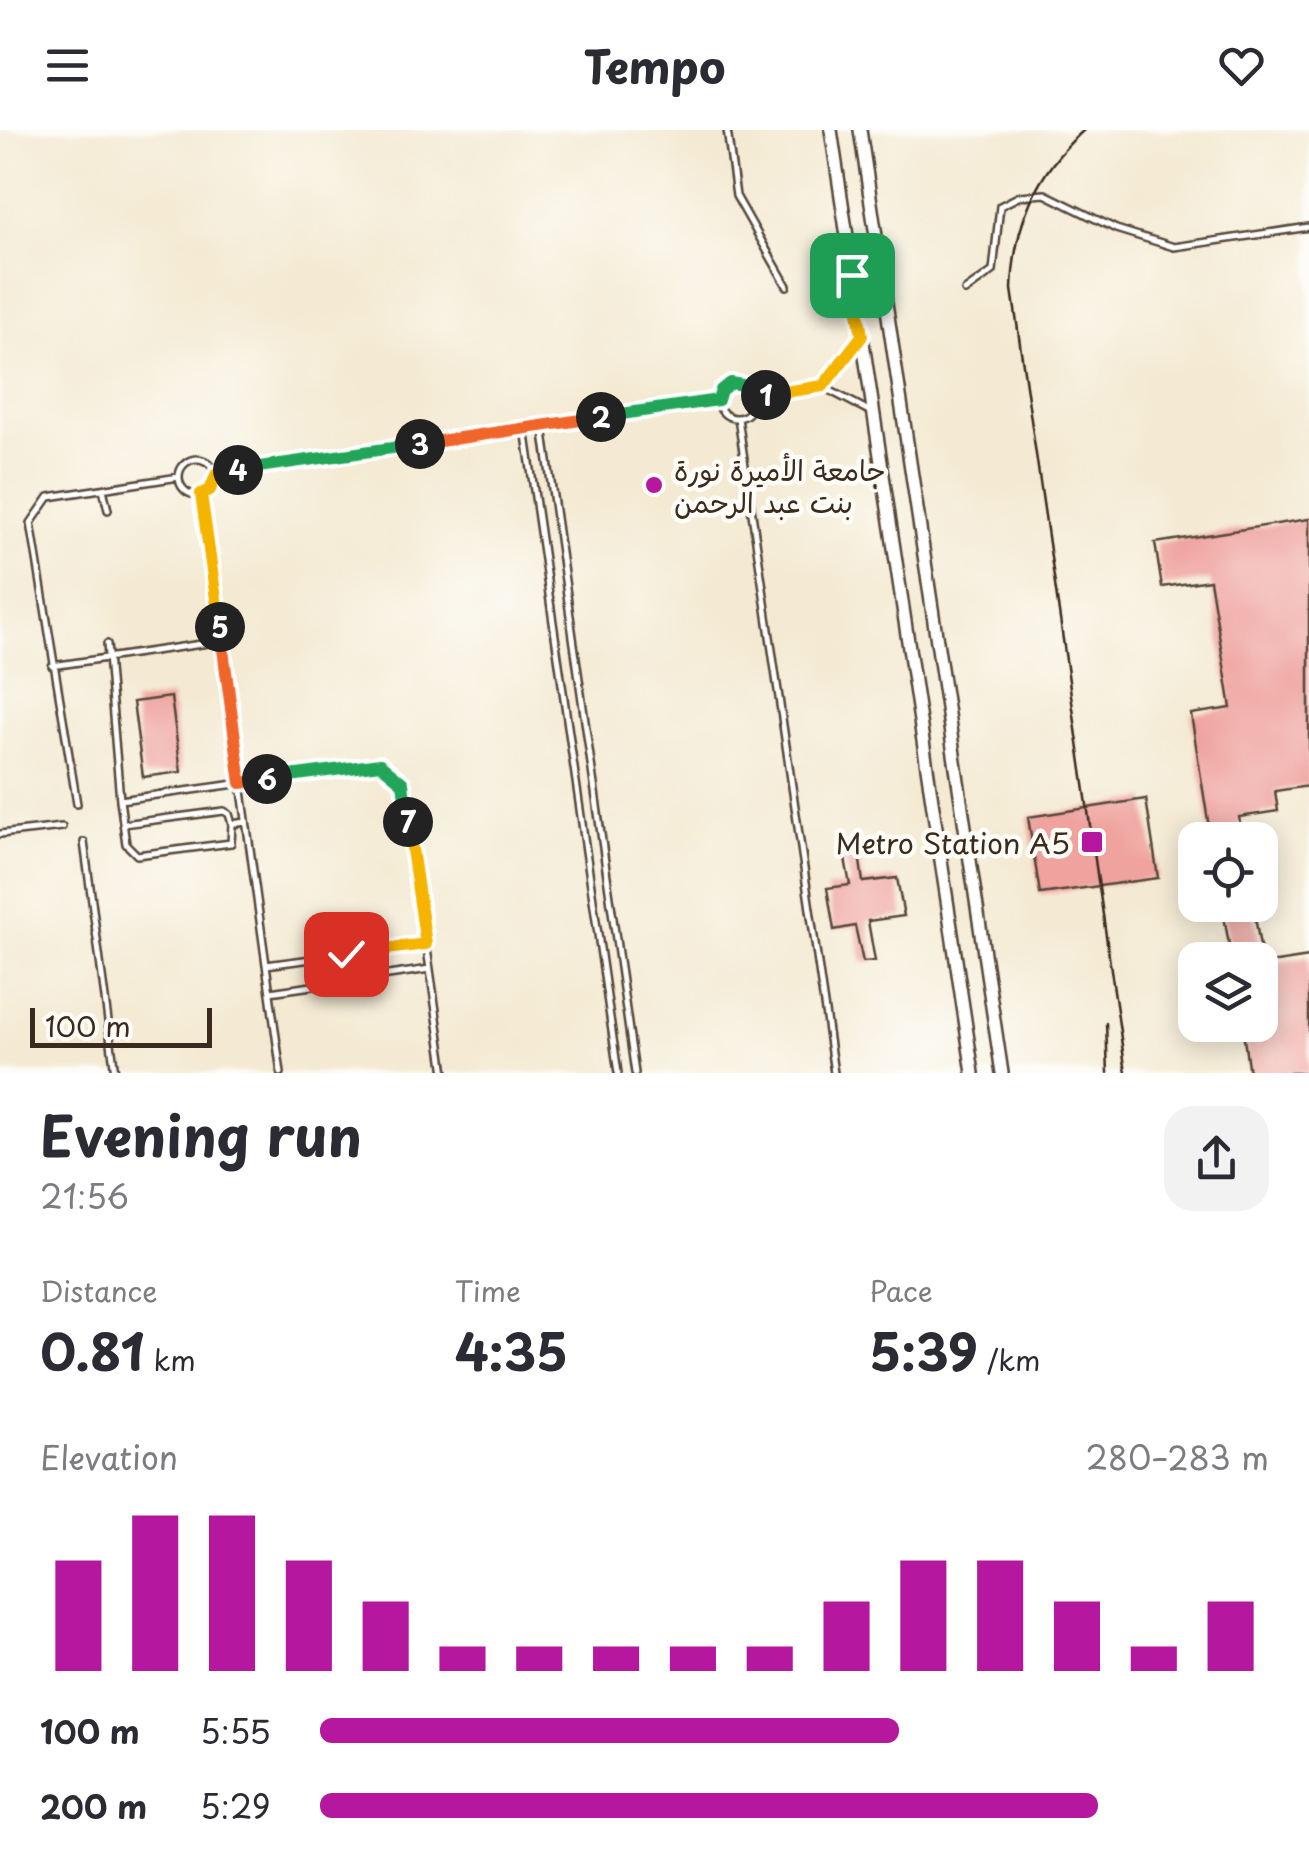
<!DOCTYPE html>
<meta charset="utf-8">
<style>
:root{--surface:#fff;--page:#f2f2f3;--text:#2b2b33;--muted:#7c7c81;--accent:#b5179e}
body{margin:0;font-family:"Playpen Sans","Playpen Sans Arabic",sans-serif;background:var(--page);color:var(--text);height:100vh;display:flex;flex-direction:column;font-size:38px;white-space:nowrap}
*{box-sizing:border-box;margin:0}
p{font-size:32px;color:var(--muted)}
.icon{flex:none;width:55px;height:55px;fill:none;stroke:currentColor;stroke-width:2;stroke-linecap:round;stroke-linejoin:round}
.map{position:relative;height:943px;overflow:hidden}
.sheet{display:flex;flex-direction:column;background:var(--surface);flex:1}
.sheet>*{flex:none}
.tools{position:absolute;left:1178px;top:692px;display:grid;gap:20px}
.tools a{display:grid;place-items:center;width:100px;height:100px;border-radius:20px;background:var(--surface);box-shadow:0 5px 25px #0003;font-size:50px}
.scale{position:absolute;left:30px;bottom:25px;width:182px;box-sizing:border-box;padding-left:10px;border:5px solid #3b2a1e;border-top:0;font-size:28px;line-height:35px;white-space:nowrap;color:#3b2a1e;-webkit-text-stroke:8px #fdfcf7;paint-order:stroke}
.pin{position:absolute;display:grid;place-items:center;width:85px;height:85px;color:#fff;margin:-42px;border-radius:20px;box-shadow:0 5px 15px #0006}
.km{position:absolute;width:50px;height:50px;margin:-25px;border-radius:50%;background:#222;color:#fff;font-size:28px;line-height:50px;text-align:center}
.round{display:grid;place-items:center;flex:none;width:105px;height:105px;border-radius:30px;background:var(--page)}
.head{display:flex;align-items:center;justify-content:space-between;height:170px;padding:0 40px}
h1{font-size:55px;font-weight:700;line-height:75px}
.stats{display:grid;grid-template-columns:repeat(3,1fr);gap:15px;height:170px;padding:10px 40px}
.stats div{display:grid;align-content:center}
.stats b{font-size:50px;font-weight:700}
.stats small{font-size:28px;font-weight:400}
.stats p{font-size:28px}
.chart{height:280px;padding:20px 40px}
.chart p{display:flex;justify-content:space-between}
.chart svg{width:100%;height:180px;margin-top:10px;stroke:var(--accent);stroke-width:6}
ul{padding:0 40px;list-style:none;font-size:32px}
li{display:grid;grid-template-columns:160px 120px 1fr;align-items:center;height:75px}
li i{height:25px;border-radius:12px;background:var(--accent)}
header{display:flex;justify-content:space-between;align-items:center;height:130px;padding:0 40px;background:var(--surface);font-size:45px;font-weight:700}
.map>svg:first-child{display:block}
.building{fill:#efa29e}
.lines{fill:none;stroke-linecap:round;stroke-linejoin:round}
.lane-casing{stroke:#574739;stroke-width:10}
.street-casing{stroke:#574739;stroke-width:16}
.lane{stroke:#fff;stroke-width:5}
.street{stroke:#fff;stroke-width:11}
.tram{stroke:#3b2a1e;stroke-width:2.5}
.split-1-casing{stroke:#fff;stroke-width:20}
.split-2-casing{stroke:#fff;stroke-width:20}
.split-3-casing{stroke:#fff;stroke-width:20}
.split-4-casing{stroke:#fff;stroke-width:20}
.split-5-casing{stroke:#fff;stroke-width:20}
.split-6-casing{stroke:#fff;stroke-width:20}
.split-7-casing{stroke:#fff;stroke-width:20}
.split-8-casing{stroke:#fff;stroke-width:20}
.split-1{stroke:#f5b400;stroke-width:12}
.split-2{stroke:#22a559;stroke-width:12}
.split-3{stroke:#f0652b;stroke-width:12}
.split-4{stroke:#22a559;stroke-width:12}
.split-5{stroke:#f5b400;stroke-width:12}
.split-6{stroke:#f0652b;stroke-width:12}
.split-7{stroke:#22a559;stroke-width:12}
.split-8{stroke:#f5b400;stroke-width:12}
.poi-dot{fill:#b5179e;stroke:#fdfcf7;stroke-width:4}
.labels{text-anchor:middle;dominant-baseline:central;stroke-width:9;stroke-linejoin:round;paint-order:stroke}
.poi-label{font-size:28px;fill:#3b2a1e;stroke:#fdfcf7;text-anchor:start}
</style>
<header><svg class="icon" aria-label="menu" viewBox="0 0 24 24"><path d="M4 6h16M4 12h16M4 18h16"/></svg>Tempo<svg class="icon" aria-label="heart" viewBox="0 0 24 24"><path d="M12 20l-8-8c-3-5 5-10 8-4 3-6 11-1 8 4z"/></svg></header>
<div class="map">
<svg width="1309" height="943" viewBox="0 0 1309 943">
<rect width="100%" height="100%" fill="#fdfcf7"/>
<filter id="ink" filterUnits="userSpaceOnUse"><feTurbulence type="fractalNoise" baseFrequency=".01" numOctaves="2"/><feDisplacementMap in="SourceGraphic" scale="20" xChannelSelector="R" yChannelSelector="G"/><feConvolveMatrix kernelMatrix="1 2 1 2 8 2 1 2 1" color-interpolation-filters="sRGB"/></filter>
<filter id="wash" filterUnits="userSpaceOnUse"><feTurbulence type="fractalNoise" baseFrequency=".0048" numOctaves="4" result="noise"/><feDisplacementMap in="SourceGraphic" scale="40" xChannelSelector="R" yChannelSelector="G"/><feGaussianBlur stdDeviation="2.25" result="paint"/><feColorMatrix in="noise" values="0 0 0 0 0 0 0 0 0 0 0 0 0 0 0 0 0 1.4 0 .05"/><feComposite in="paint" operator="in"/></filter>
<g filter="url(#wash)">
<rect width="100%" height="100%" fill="#f4ead3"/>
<g id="blocks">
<path class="building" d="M 1309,389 L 1309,656 L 1275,661 L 1278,681 L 1239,687 L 1243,710 L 1211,710 L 1191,584 L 1231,578 L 1210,450 L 1162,457 L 1155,413 Z
M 171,567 L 181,642 L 143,647 L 133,572 Z
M 1146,669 L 1158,748 L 1040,764 L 1028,687 Z
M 858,717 L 863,752 L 897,748 L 904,786 L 868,791 L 875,831 L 863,832 L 855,796 L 834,800 L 827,758 L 850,755 L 843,718 Z
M 1222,775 L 1253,775 L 1263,834 L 1309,827 L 1309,943 L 1249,943 L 1242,895 L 1260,895 L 1260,830 L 1220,830 L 1231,826 Z
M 1195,832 L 1195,866 L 1193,867 L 1188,833 Z"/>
</g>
</g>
<g filter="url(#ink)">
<use href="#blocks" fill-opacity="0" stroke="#574739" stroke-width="2.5"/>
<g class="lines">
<defs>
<path id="lane" d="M 727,0 L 736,66 L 787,156
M 965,161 L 993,141 L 1000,76 L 1020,66 L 1045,64 L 1116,99 L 1174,117 L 1309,97
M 860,209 L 823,257 L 871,282
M718 270a18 18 0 1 1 36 0a18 18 0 1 1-36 0Z
M 753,266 L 823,257
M 738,288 L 834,943
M 543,296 L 635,943
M 525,298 L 618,943
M179 347a18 18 0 1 1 36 0a18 18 0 1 1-36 0Z
M 217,343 L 718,270
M 103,359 L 108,380
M 201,364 L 281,943
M 107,514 L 120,670 L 380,634 L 403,653 L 445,943
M 52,536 L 222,511
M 120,670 L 126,714 L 137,725 L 231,713 L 232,694 L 246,692
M 77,674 L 31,393 L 49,367 L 179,347
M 123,694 L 224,681 L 229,684 L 232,694
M 0,704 L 62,697
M 84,712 L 115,943
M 266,835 L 426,814
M 270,862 L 430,839"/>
<path id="street" d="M 831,0 L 973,943
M 860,0 L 1002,943"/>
</defs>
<use href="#lane" class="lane-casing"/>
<use href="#street" class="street-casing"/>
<use href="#lane" class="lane"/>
<use href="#street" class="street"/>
<path class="tram" d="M 1084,0 C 1035,43 1014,96 1012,159 L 1126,943
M 1106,893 L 1108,943"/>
</g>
</g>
<g class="lines" filter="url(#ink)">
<defs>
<path id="split-1" d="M 766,265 L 823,256 L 862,206 L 852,145"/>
<path id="split-2" d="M 601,287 L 718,270 L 721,260 L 731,253 L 748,256 L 754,266 L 766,265"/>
<path id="split-3" d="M 420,314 L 601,287"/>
<path id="split-4" d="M 238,340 L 420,314"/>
<path id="split-5" d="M 220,497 L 201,364 L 210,360 L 217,343 L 238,340"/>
<path id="split-6" d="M 220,497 L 241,653 L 267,649"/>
<path id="split-7" d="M 267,649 L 380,634 L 403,653 L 408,692"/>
<path id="split-8" d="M 346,824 L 426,814 L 408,692"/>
</defs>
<use href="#split-1" class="split-1-casing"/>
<use href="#split-2" class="split-2-casing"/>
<use href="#split-3" class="split-3-casing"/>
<use href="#split-4" class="split-4-casing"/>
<use href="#split-5" class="split-5-casing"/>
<use href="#split-6" class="split-6-casing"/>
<use href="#split-7" class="split-7-casing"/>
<use href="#split-8" class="split-8-casing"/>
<use href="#split-1" class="split-1"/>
<use href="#split-2" class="split-2"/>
<use href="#split-3" class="split-3"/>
<use href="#split-4" class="split-4"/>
<use href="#split-5" class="split-5"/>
<use href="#split-6" class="split-6"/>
<use href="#split-7" class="split-7"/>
<use href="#split-8" class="split-8"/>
</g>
<g class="poi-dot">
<circle cx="654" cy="355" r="10"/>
<rect x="1080" y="700" width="24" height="24" rx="5"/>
</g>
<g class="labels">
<g class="poi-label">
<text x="674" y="339">جامعة الأميرة نورة<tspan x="674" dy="32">بنت عبد الرحمن</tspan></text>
<text x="1070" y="712" text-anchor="end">Metro Station A5</text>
</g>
</g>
</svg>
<div class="tools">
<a><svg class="icon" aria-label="locate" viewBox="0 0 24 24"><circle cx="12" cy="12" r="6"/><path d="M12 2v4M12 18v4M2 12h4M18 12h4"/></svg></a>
<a><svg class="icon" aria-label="layers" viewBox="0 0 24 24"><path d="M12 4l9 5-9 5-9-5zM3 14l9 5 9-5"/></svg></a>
</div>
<div class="scale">100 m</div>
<div class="pin" style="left:852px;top:145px;background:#1e9e55"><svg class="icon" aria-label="arrive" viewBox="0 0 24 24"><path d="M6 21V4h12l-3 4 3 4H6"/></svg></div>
<div class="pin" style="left:346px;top:824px;background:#d93025"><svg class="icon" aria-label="check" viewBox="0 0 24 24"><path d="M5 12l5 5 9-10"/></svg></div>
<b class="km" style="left:766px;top:265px">1</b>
<b class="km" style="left:601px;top:287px">2</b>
<b class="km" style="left:420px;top:314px">3</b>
<b class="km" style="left:238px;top:340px">4</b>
<b class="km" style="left:220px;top:497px">5</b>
<b class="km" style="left:267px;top:649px">6</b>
<b class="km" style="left:408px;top:692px">7</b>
</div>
<section class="sheet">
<div class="head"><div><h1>Evening run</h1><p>21:56</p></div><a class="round"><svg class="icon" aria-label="share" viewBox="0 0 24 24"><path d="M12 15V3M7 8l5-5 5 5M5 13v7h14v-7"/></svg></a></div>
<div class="stats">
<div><p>Distance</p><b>0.81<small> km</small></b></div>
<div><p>Time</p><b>4:35</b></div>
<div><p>Pace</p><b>5:39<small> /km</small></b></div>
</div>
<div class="chart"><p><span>Elevation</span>280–283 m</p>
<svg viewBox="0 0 160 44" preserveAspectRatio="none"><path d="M5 44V17M15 44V6M25 44V6M35 44V17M45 44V27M55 44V38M65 44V38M75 44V38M85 44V38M95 44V38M105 44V27M115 44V17M125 44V17M135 44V27M145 44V38M155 44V27"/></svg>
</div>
<ul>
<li><b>100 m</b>5:55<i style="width:61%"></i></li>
<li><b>200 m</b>5:29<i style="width:82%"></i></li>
</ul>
</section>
